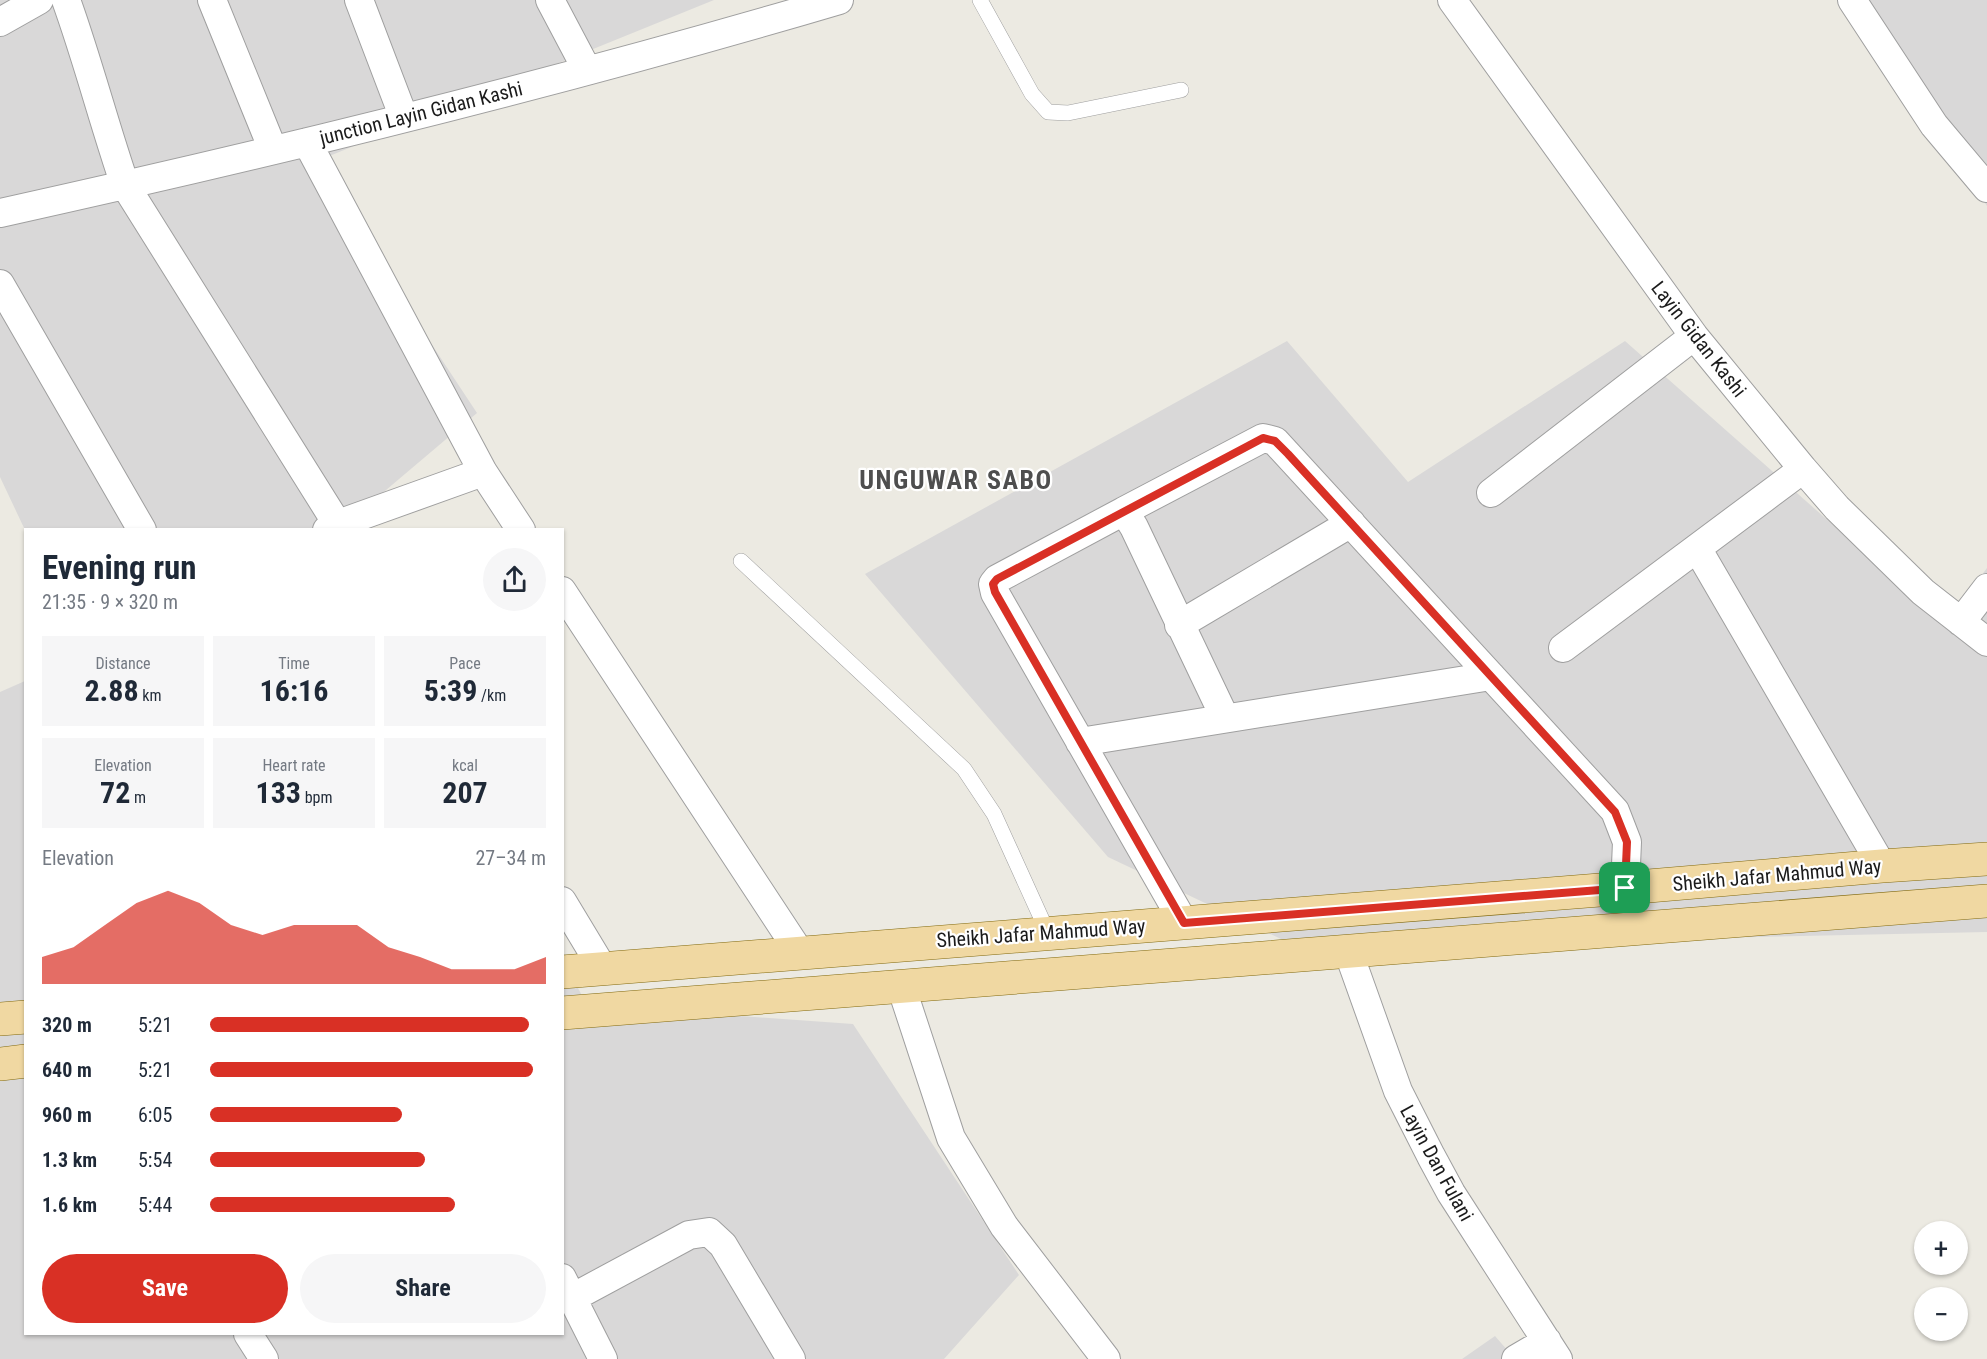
<!DOCTYPE html>
<meta charset="utf-8">
<style>
:root{--surface:#fff;--page:#f6f6f7;--text:#1f2937;--muted:#747a83;--accent:#d93025}
body{margin:0;font-family:"Roboto Condensed",sans-serif;background:var(--page);color:var(--text);height:100vh;display:flex;flex-direction:column;font-size:22px;white-space:nowrap}
*{box-sizing:border-box;margin:0}
p{font-size:20px;color:var(--muted)}
.icon{flex:none;width:33px;height:33px;fill:none;stroke:currentColor;stroke-width:2;stroke-linecap:round;stroke-linejoin:round}
.map{position:relative;flex:1;overflow:hidden}
.side{position:absolute;left:24px;top:528px;width:540px;height:807px;display:flex;flex-direction:column;background:var(--surface);border-radius:0px;box-shadow:0 2px 4px #0004}
.side>*{flex:none}
.controls{position:absolute;left:1914px;top:1221px;display:grid;gap:12px}
.controls a{display:grid;place-items:center;width:54px;height:54px;border-radius:50%;background:var(--surface);box-shadow:0 2px 4px #0004;font-size:30px}
.pin{position:absolute;display:grid;place-items:center;width:51px;height:51px;color:#fff;margin:-26px;border-radius:12px;box-shadow:0 3px 9px #0006}
.round{display:grid;place-items:center;flex:none;width:63px;height:63px;border-radius:32px;background:var(--page)}
.summary{display:flex;align-items:center;justify-content:space-between;height:102px;padding:0 18px}
h1{font-size:33px;font-weight:700;line-height:45px}
.metrics{display:grid;grid-template-columns:repeat(3,1fr);gap:9px;height:102px;padding:6px 18px}
.metrics div{display:grid;align-content:center;border-radius:0px;background:var(--page);text-align:center}
.metrics b{font-size:30px;font-weight:700}
.metrics small{font-size:16px;font-weight:400}
.metrics p{font-size:16px}
.chart{height:168px;padding:12px 18px}
.chart p{display:flex;justify-content:space-between}
.chart svg{width:100%;height:108px;margin-top:6px;fill:var(--accent);opacity:.7}
.primary-button{display:flex;gap:12px;margin-top:auto;padding:12px 18px}
.primary-button a{flex:1;height:69px;border-radius:36px;background:var(--accent);color:#fff;font-size:24px;font-weight:700;line-height:69px;text-align:center}
.primary-button a+a{background:var(--page);color:var(--text)}
ul{padding:0 18px;list-style:none;font-size:20px}
li{display:grid;grid-template-columns:96px 72px 1fr;align-items:center;height:45px}
li i{height:15px;border-radius:8px;background:var(--accent)}
.map>svg:first-child{display:block}
.residential{fill:#d9d8d8}
.lines{fill:none;stroke-linecap:round;stroke-linejoin:round}
.service-casing{stroke:#9f9f9f;stroke-width:16}
.minor-casing{stroke:#9f9f9f;stroke-width:30}
.primary-casing{stroke:#826a10;stroke-width:34}
.service{stroke:#fff;stroke-width:15}
.minor{stroke:#fff;stroke-width:28}
.primary{stroke:#f0d8a2;stroke-width:33}
.route-casing{stroke:#fff;stroke-width:12}
.route{stroke:#d93025;stroke-width:8}
.labels{text-anchor:middle;dominant-baseline:central;stroke-width:4.5;stroke-linejoin:round;paint-order:stroke}
.street-label{font-size:20px;fill:#1b1b1b;stroke:#fff}
.district-label{font-size:26px;font-weight:bold;letter-spacing:1.5px;fill:#4e4e4e;stroke:#fff}
</style>
<div class="map">
<svg width="1987" height="1359" viewBox="0 0 1987 1359">
<rect width="100%" height="100%" fill="#eceae2"/>
<path class="residential" d="M 0,0 L 714,0 L 312,163 L 477,413 L 340,529 L 25,530 L 0,477 Z
M 1851,0 L 1987,0 L 1987,206 L 1934,125 Z
M 1287,341 L 1408,482 L 1625,341 L 1945,624 L 1987,568 L 1987,932 L 1298,947 L 1108,857 L 865,574 Z
M 25,681 L 26,1334 L 562,1334 L 563,960 L 587,1005 L 853,1024 L 1019,1275 L 944,1359 L 0,1359 L 0,692 Z
M 1495,1336 L 1515,1359 L 1462,1359 Z"/>
<g class="lines">
<defs>
<path id="service" d="M 980,0 L 1032,94 L 1048,112 L 1068,113 L 1181,90
M 741,561 L 964,769 L 994,814 L 1048,933"/>
<path id="minor" d="M 66,0 C 88,61 104,124 125,185 L 341,530
M 212,0 L 273,150
M 359,0 L 404,118
M 550,0 L 587,70
M 1452,0 L 1694,336 L 1803,469 L 1837,508 L 1923,592 L 1987,642
M 1852,0 L 1934,125 L 1987,188
M 0,22 L 39,0
M 307,142 L 483,472 L 521,530
M 0,213 C 282,151 562,82 839,0
M 0,284 L 142,530
M 1491,493 L 1694,336
M 1124,511 L 1263,438 L 1275,441 L 1615,811 L 1627,842 L 1625,888
M 327,530 L 338,524 L 483,472
M 1697,548 L 1882,866
M 562,591 L 800,953
M 1961,622 L 1987,588
M 1179,625 L 1351,523
M 1563,648 L 1803,469
M 1080,742 L 1491,676
M 562,901 L 603,969
M 1184,923 L 995,593 L 993,584 L 997,579 L 1124,511 L 1134,527 L 1225,718
M 1348,951 L 1398,1091 L 1431,1156 L 1451,1193 L 1558,1359
M 901,986 L 951,1138 L 1004,1226 L 1106,1359
M 562,1278 L 603,1359
M 572,1298 L 689,1235 L 709,1232 L 723,1245 L 791,1359
M 248,1334 L 264,1359
M 1516,1359 L 1547,1341"/>
<path id="primary" d="M 562,972 L 1625,888 L 1882,866 L 1987,859
M 562,1013 L 1987,901
M 0,1019 L 26,1017
M 0,1064 L 26,1061"/>
</defs>
<use href="#service" class="service-casing"/>
<use href="#minor" class="minor-casing"/>
<use href="#primary" class="primary-casing"/>
<use href="#service" class="service"/>
<use href="#minor" class="minor"/>
<use href="#primary" class="primary"/>
</g>
<g class="lines">
<defs>
<path id="route" d="M 1263,438 L 1275,441 L 1288,454 L 1615,812 L 1627,842 L 1625,888 L 1184,923 L 995,592 L 993,584 L 997,579 Z"/>
</defs>
<use href="#route" class="route-casing"/>
<use href="#route" class="route"/>
</g>
<g class="labels">
<g class="street-label">
<text transform="translate(421 113) rotate(-14)">junction Layin Gidan Kashi</text>
<text transform="translate(1699 339) rotate(52)">Layin Gidan Kashi</text>
<text transform="translate(1777 875) rotate(-5)">Sheikh Jafar Mahmud Way</text>
<text transform="translate(1041 933) rotate(-4)">Sheikh Jafar Mahmud Way</text>
<text transform="translate(1437 1163) rotate(61)">Layin Dan Fulani</text>
</g>
<g class="district-label">
<text x="956" y="480">UNGUWAR SABO</text>
</g>
</g>
</svg>
<div class="controls">
<a>+</a>
<a>−</a>
</div>
<div class="pin" style="left:1625px;top:888px;background:#1e9e55"><svg class="icon" aria-label="arrive" viewBox="0 0 24 24"><path d="M6 21V4h12l-3 4 3 4H6"/></svg></div>
<section class="side">
<div class="summary"><div><h1>Evening run</h1><p>21:35 · 9 × 320 m</p></div><a class="round"><svg class="icon" aria-label="share" viewBox="0 0 24 24"><path d="M12 15V3M7 8l5-5 5 5M5 13v7h14v-7"/></svg></a></div>
<div class="metrics">
<div><p>Distance</p><b>2.88<small> km</small></b></div>
<div><p>Time</p><b>16:16</b></div>
<div><p>Pace</p><b>5:39<small> /km</small></b></div>
</div>
<div class="metrics">
<div><p>Elevation</p><b>72<small> m</small></b></div>
<div><p>Heart rate</p><b>133<small> bpm</small></b></div>
<div><p>kcal</p><b>207</b></div>
</div>
<div class="chart"><p><span>Elevation</span>27–34 m</p>
<svg viewBox="0 0 160 44" preserveAspectRatio="none"><path d="M0 44V33L10 29L20 20L30 11L40 6L50 11L60 20L70 24L80 20L90 20L100 20L110 29L120 33L130 38L140 38L150 38L160 33V44z"/></svg>
</div>
<ul>
<li><b>320 m</b>5:21<i style="width:95%"></i></li>
<li><b>640 m</b>5:21<i style="width:96%"></i></li>
<li><b>960 m</b>6:05<i style="width:57%"></i></li>
<li><b>1.3 km</b>5:54<i style="width:64%"></i></li>
<li><b>1.6 km</b>5:44<i style="width:73%"></i></li>
</ul>
<div class="primary-button"><a>Save</a><a>Share</a></div>
</section>
</div>
